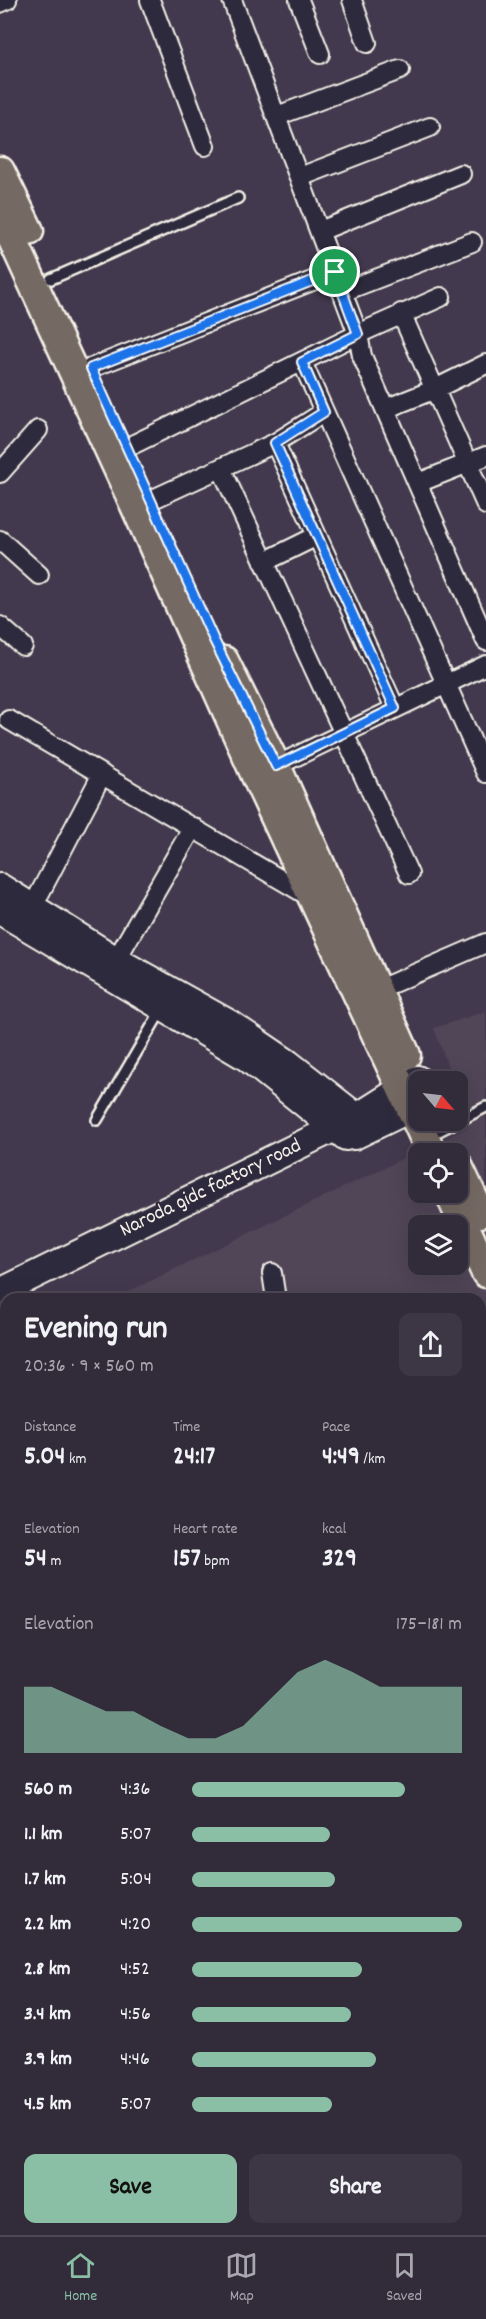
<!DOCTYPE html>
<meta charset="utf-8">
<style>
:root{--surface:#322b3a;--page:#3d3745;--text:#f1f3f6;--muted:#a8a7af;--line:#4d4754;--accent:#8abfa5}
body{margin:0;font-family:Dekko,sans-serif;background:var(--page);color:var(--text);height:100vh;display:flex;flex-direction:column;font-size:22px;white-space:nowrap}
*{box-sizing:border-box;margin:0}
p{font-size:20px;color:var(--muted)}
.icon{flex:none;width:33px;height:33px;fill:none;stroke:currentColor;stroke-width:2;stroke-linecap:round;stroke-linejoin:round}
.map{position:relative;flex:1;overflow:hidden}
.drawer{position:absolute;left:0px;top:1293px;width:486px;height:942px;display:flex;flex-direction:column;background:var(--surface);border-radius:18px 18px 0 0;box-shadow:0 6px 24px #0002,0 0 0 2px var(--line)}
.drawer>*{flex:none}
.needle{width:39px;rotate:118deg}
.buttons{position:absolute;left:408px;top:1071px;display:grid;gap:12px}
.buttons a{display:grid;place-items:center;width:60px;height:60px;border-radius:12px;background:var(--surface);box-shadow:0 6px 24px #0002,0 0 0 2px var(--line);font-size:30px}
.pin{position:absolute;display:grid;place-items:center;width:51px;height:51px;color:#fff;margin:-26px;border:3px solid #fff;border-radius:50%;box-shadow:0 2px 6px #0007}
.round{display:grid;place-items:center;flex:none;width:63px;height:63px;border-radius:12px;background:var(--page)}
.overview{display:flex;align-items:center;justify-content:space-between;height:102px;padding:0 24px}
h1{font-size:33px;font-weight:800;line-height:45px}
.stats{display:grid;grid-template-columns:repeat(3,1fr);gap:9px;height:102px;padding:6px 24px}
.stats div{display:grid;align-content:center}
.stats b{font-size:26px;font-weight:800}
.stats small{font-size:16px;font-weight:400}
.stats p{font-size:16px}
.chart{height:168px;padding:12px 24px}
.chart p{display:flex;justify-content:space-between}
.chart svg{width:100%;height:108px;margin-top:6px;fill:var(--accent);opacity:.7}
.button{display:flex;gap:12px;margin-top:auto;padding:12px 24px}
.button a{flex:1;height:69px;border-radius:12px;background:var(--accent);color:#111;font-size:24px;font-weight:800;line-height:69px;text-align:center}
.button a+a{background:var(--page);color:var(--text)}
ul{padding:0 24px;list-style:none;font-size:20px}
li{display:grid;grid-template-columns:96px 72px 1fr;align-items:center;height:45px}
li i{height:15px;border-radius:8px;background:var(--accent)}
.tabs{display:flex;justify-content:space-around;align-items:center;height:84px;border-top:2px solid var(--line);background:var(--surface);font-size:16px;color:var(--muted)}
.tabs a{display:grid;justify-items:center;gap:3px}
.tabs .on{color:var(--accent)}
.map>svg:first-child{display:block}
.built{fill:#514459;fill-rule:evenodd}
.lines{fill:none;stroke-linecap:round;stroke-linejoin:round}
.lane-casing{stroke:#f4f1e8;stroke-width:14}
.street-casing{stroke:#f4f1e8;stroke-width:22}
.secondary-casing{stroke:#f4f1e8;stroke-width:30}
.primary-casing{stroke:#f4f1e8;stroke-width:33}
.lane{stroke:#2f2a3d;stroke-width:9}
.street{stroke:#2f2a3d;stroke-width:18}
.secondary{stroke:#2f2a3d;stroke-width:26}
.primary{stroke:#756964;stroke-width:28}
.route-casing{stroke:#fff;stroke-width:12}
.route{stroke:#1a73e8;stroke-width:8}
.labels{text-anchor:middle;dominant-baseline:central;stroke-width:4.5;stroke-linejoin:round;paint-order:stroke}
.street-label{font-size:21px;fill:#f4f1e8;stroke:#2f2a3d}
</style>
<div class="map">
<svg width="486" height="2235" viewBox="0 0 486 2235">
<rect width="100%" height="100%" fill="#43394e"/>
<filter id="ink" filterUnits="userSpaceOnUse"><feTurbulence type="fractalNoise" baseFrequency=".0167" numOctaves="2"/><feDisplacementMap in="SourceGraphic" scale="12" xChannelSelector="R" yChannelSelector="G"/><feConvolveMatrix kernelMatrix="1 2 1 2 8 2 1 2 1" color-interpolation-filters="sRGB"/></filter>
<g filter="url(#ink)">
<path class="built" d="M 486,1011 L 486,2235 L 0,2235 L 0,1354 L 6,1351 L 6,2229 L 480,2229 L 480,1299 L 113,1299 L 468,1127 L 458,1096 L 458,1082 L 453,1081 L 434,1028 ZM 418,1154 L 458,1154 L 458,1192 L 418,1192 ZM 418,1226 L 458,1226 L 458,1264 L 418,1264 Z"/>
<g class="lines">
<defs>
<path id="lane" d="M 51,279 L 238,198
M 97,1120 L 162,1009
M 427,1137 L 486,1107
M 0,1590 L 6,1589"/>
<path id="street" d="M 150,0 L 205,146
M 299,0 L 320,54
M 352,0 L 367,43
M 0,3 L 7,0
M 277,116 L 400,70
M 300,177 L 430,127
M 320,231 L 461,174
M 342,292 L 472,242
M 441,297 L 358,334 L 362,356 L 486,641
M 401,313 L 486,505
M 302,362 L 486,773
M 91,368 L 335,272
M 385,409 L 433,390 L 486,364
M 275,443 L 395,708
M 128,447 L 358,334 L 232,0
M 221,468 L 409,874
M 0,473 L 38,430
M 418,483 L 486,456
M 151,500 L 275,443 L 324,412
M 0,540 L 39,575
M 264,562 L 317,536
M 0,626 L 23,646
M 9,720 L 312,898
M 276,766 L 486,665
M 32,908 L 102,774
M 116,960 L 193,827
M 377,990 L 486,943
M 272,1273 L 276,1299
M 480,1445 L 486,1442
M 0,2203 L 6,2202"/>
<path id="secondary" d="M 0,887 L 116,960 L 229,1023 L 288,1063 L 357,1117 L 368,1128
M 0,911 L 246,1057 L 346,1137
M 354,1136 L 418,1105
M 0,1292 L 357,1117 L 417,1079
M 0,1773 L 6,1803
M 0,1853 L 6,1883
M 75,2229 L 76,2235"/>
<path id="primary" d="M 0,171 L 29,231
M 0,212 L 138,512 L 256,776 L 432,1154
M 224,661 L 276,766 L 406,1055
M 458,1166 L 480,1213
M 449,1192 L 486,1273"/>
</defs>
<use href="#lane" class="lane-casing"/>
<use href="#street" class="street-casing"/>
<use href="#secondary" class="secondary-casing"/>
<use href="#primary" class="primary-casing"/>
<use href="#lane" class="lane"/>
<use href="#street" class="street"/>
<use href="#secondary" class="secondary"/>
<use href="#primary" class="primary"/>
</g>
</g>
<g class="lines" filter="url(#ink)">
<defs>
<path id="route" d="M 335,272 L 358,334 L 302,362 L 324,412 L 275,443 L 395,708 L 276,766 L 213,638 L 91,368 Z"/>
</defs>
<use href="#route" class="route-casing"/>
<use href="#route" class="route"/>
</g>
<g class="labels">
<g class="street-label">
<text transform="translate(211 1189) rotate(-26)">Naroda gidc factory road</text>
</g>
</g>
</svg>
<div class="buttons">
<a><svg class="needle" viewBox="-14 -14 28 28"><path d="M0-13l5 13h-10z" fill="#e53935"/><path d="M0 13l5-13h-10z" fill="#a8a7af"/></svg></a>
<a><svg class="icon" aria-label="locate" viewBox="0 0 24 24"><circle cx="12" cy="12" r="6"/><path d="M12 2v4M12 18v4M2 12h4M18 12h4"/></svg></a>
<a><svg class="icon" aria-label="layers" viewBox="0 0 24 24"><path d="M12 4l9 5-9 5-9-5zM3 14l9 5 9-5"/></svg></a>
</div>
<div class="pin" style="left:335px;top:272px;background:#1e9e55"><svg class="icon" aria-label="arrive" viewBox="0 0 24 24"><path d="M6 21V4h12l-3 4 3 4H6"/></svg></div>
<section class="drawer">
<div class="overview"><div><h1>Evening run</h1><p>20:36 · 9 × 560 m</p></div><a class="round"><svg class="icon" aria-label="share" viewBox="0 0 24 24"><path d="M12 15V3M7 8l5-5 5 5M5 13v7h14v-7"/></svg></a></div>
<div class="stats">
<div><p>Distance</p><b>5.04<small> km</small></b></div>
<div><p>Time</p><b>24:17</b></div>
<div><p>Pace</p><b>4:49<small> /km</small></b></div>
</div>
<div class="stats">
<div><p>Elevation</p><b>54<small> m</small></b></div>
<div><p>Heart rate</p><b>157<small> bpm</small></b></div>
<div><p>kcal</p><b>329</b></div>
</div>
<div class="chart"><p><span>Elevation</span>175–181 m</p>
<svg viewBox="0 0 160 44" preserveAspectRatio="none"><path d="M0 44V17L10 17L20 22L30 27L40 27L50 33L60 38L70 38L80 33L90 22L100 11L110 6L120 11L130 17L140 17L150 17L160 17V44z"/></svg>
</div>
<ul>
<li><b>560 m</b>4:36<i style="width:79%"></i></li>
<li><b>1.1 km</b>5:07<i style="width:51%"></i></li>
<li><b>1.7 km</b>5:04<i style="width:53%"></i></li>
<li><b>2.2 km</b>4:20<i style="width:100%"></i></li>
<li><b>2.8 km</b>4:52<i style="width:63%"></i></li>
<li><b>3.4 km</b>4:56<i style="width:59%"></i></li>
<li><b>3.9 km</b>4:46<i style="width:68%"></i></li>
<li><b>4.5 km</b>5:07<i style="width:52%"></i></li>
</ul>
<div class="button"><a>Save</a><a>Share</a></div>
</section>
</div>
<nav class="tabs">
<a class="on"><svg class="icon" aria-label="home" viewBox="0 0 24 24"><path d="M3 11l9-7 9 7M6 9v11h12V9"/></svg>Home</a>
<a><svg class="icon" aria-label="map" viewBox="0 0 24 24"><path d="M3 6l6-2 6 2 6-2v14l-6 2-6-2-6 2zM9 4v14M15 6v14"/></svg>Map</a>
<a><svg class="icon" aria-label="saved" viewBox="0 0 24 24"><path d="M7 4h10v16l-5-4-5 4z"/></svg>Saved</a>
</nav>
